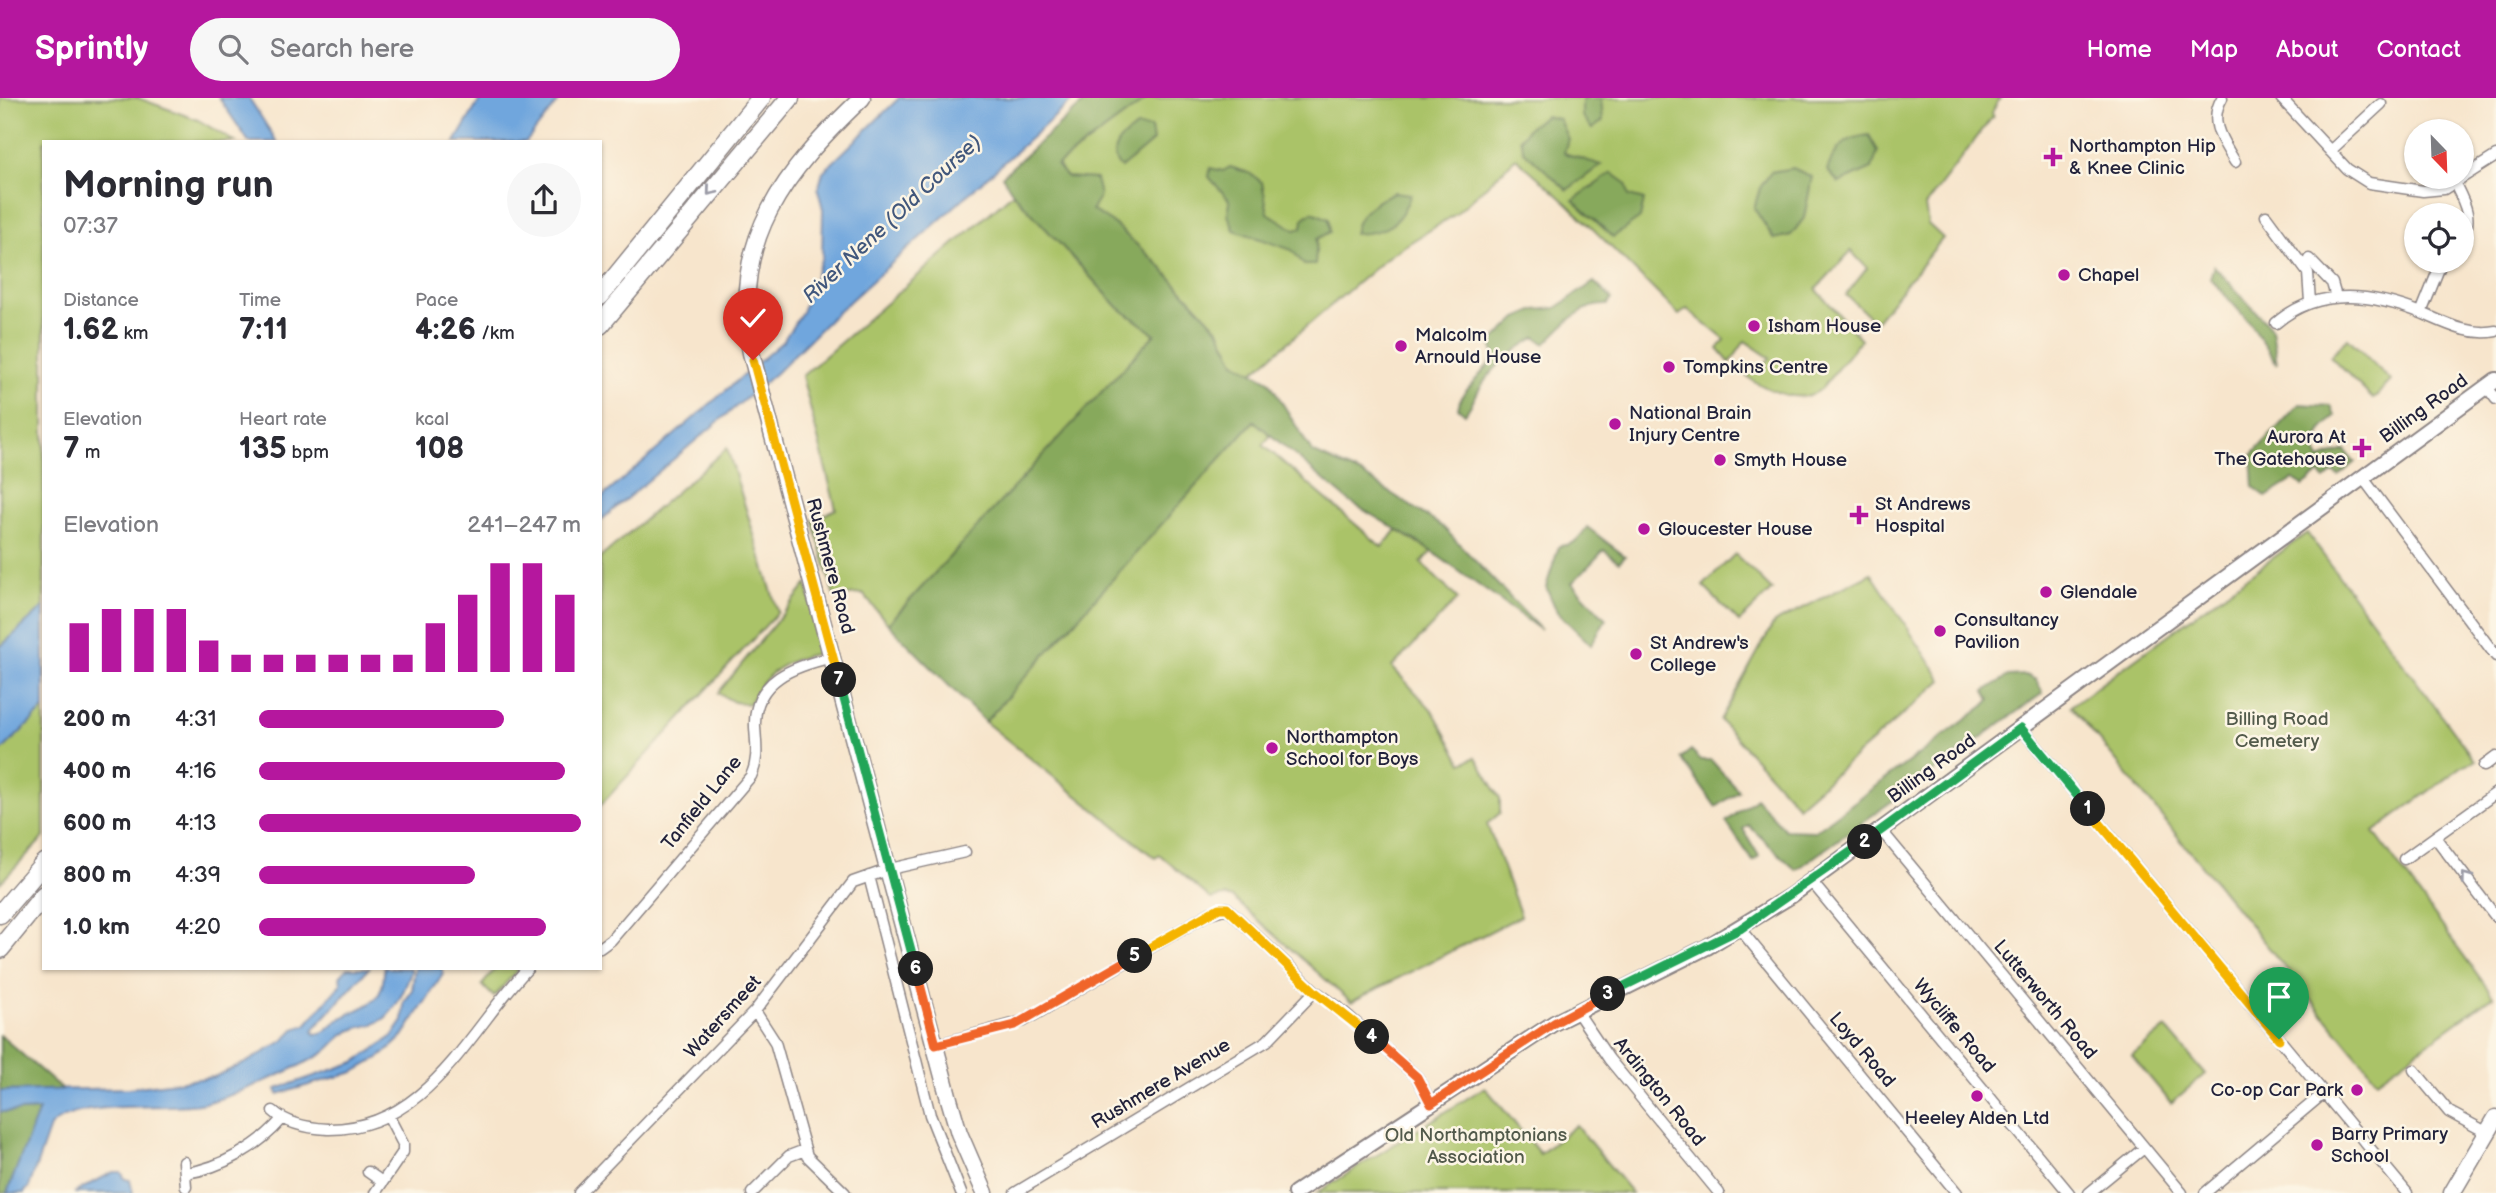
<!DOCTYPE html>
<meta charset="utf-8">
<style>
:root{--surface:#fff;--page:#f7f7f7;--text:#2b2b33;--muted:#7c7c81;--accent:#b5179e}
body{margin:0;font-family:"Balsamiq Sans",sans-serif;background:var(--page);color:var(--text);height:100vh;display:flex;flex-direction:column;font-size:26px;white-space:nowrap}
*{box-sizing:border-box;margin:0}
p{font-size:23px;color:var(--muted)}
.icon{flex:none;width:38px;height:38px;fill:none;stroke:currentColor;stroke-width:2;stroke-linecap:round;stroke-linejoin:round}
.map{position:relative;flex:1;overflow:hidden}
.sheet{position:absolute;left:42px;top:42px;width:560px;height:830px;display:flex;flex-direction:column;background:var(--surface);border-radius:0px;box-shadow:0 2px 5px #0004}
.sheet>*{flex:none}
.needle{width:46px;rotate:157deg}
.fabs{position:absolute;left:2404px;top:21px;display:grid;gap:14px}
.fabs a{display:grid;place-items:center;width:70px;height:70px;border-radius:50%;background:var(--surface);box-shadow:0 2px 5px #0004;font-size:35px}
.pin{position:absolute;display:grid;place-items:center;width:60px;height:60px;color:#fff;margin:-72px -30px;border-radius:50% 50% 50% 0;rotate:-45deg;box-shadow:0 0 7px #0007}
.pin .icon{rotate:45deg}
.km{position:absolute;width:35px;height:35px;margin:-18px;border-radius:50%;background:#222;color:#fff;font-size:19px;line-height:35px;text-align:center}
.round{display:grid;place-items:center;flex:none;width:74px;height:74px;border-radius:37px;background:var(--page)}
.headline{display:flex;align-items:center;justify-content:space-between;height:119px;padding:0 21px}
h1{font-size:38px;font-weight:700;line-height:52px}
.stats{display:grid;grid-template-columns:repeat(3,1fr);gap:10px;height:119px;padding:7px 21px}
.stats div{display:grid;align-content:center}
.stats b{font-size:30px;font-weight:700}
.stats small{font-size:19px;font-weight:400}
.stats p{font-size:19px}
.chart{height:196px;padding:14px 21px}
.chart p{display:flex;justify-content:space-between}
.chart svg{width:100%;height:126px;margin-top:7px;stroke:var(--accent);stroke-width:6}
ul{padding:0 21px;list-style:none;font-size:23px}
li{display:grid;grid-template-columns:112px 84px 1fr;align-items:center;height:52px}
li i{height:18px;border-radius:9px;background:var(--accent)}
header{display:flex;align-items:center;gap:42px;box-sizing:border-box;height:98px;padding:0 35px;background:var(--accent);color:#fff}
header strong{font-size:33px}
nav{display:flex;gap:38px;margin-inline-start:auto;font-size:24px}
.search{width:490px;height:63px;background:var(--page);display:flex;align-items:center;gap:18px;box-sizing:border-box;padding:0 24px;border-radius:38px;color:var(--muted);font-size:26px}
.map>svg:first-child{display:block}
.green{fill:#aac368;stroke:#667252;stroke-width:2}
.forest{fill:#87a95c;stroke:#54664c;stroke-width:2}
.water{fill:#6fa6dd;stroke:#48648c;stroke-width:2}
.lines{fill:none;stroke-linecap:round;stroke-linejoin:round}
.street-casing{stroke:#8c8484;stroke-width:13}
.secondary-casing{stroke:#8c8484;stroke-width:18}
.primary-casing{stroke:#8c8484;stroke-width:19}
.highway-casing{stroke:#8c8484;stroke-width:21}
.street{stroke:#fff;stroke-width:10}
.secondary{stroke:#fff;stroke-width:14}
.primary{stroke:#fff;stroke-width:16}
.highway{stroke:#fff;stroke-width:18}
.oneway{stroke:#9c9ca7}
.split-1-casing{stroke:#fff;stroke-width:14}
.split-2-casing{stroke:#fff;stroke-width:14}
.split-3-casing{stroke:#fff;stroke-width:14}
.split-4-casing{stroke:#fff;stroke-width:14}
.split-5-casing{stroke:#fff;stroke-width:14}
.split-6-casing{stroke:#fff;stroke-width:14}
.split-7-casing{stroke:#fff;stroke-width:14}
.split-8-casing{stroke:#fff;stroke-width:14}
.split-1{stroke:#f5b400;stroke-width:9}
.split-2{stroke:#22a559;stroke-width:9}
.split-3{stroke:#22a559;stroke-width:9}
.split-4{stroke:#f0652b;stroke-width:9}
.split-5{stroke:#f5b400;stroke-width:9}
.split-6{stroke:#f0652b;stroke-width:9}
.split-7{stroke:#22a559;stroke-width:9}
.split-8{stroke:#f5b400;stroke-width:9}
.poi-dot{fill:#b5179e;stroke:#fcf5e5;stroke-width:2.5}
.labels{text-anchor:middle;dominant-baseline:central;stroke-width:5;stroke-linejoin:round;paint-order:stroke}
.poi-label{font-size:19px;fill:#22223b;stroke:#fcf5e5;text-anchor:start}
.street-label{font-size:19px;fill:#22223b;stroke:#fcf5e5}
.park-label{font-size:19px;fill:#525a4b;stroke:#fcf5e5}
.water-label{font-size:21px;font-style:italic;fill:#41577c;stroke:#fcf5e5}
</style>
<header>
<strong>Sprintly</strong>
<div class="search"><svg class="icon" aria-label="search" viewBox="0 0 24 24"><circle cx="10" cy="10" r="6"/><path d="M15 15l6 6"/></svg>Search here</div>
<nav><a>Home</a><a>Map</a><a>About</a><a>Contact</a></nav>
</header>
<div class="map">
<svg width="2496" height="1095" viewBox="0 0 2496 1095">
<rect width="100%" height="100%" fill="#fcf5e5"/>
<filter id="ink" filterUnits="userSpaceOnUse"><feTurbulence type="fractalNoise" baseFrequency=".0143" numOctaves="2"/><feDisplacementMap in="SourceGraphic" scale="14" xChannelSelector="R" yChannelSelector="G"/><feConvolveMatrix kernelMatrix="1 2 1 2 8 2 1 2 1" color-interpolation-filters="sRGB"/></filter>
<filter id="wash" filterUnits="userSpaceOnUse"><feTurbulence type="fractalNoise" baseFrequency=".00686" numOctaves="4" result="noise"/><feDisplacementMap in="SourceGraphic" scale="28" xChannelSelector="R" yChannelSelector="G"/><feGaussianBlur stdDeviation="1.57" result="paint"/><feColorMatrix in="noise" values="0 0 0 0 0 0 0 0 0 0 0 0 0 0 0 0 0 1.4 0 .05"/><feComposite in="paint" operator="in"/></filter>
<g filter="url(#wash)">
<rect width="100%" height="100%" fill="#f7e5cc"/>
<path class="green" d="M 0,0 L 138,0 L 198,22 L 235,44 L 44,44 L 44,509 L 0,549 Z
M 1148,0 L 2000,0 L 1991,16 L 1993,18 L 1925,108 L 1928,126 L 1943,140 L 1875,224 L 1846,197 L 1867,170 L 1851,153 L 1816,191 L 1861,241 L 1822,290 C 1802,309 1768,292 1747,279 L 1751,273 L 1757,274 L 1770,260 L 1745,243 L 1730,265 L 1718,251 L 1725,242 L 1687,211 L 1679,217 L 1568,106 L 1516,60 L 1456,116 L 1390,157 L 1253,274 L 1235,264 L 1219,232 L 1159,167 L 1114,126 L 1091,112 L 1057,67 Z
M 1013,95 L 1119,210 L 1155,236 L 888,526 L 863,496 L 834,498 L 813,422 L 836,411 L 802,278 Z
M 2348,240 L 2391,283 L 2373,301 L 2330,258 Z
M 1254,322 L 1271,337 L 1263,347 L 1382,449 L 1397,432 L 1432,454 L 1421,465 L 1458,501 L 1392,569 L 1433,613 L 1462,665 L 1476,659 L 1500,700 L 1500,715 L 1487,726 L 1521,818 L 1351,904 L 1233,800 L 1225,798 L 1211,801 L 1160,757 L 1155,760 L 985,624 Z
M 727,350 L 778,514 L 600,708 L 600,460 Z
M 2307,435 L 2475,663 L 2464,667 L 2374,734 L 2493,898 L 2377,982 L 2071,608 Z
M 1735,456 L 1772,492 L 1739,524 L 1703,488 Z
M 1871,475 L 1942,582 L 1798,708 L 1720,622 L 1774,525 Z
M 807,486 L 821,555 C 787,560 764,575 749,606 L 734,604 L 718,595 Z
M 44,611 L 44,739 L 0,785 L 0,654 Z
M 496,870 L 519,870 L 494,899 L 482,887 Z
M 2166,930 L 2205,976 L 2171,1005 L 2132,958 Z
M 1485,989 L 1540,1056 L 1576,1027 L 1632,1095 L 1317,1095 Z"/>
<path class="forest" d="M 1089,0 L 1148,0 L 1057,67 L 1067,79 L 1096,81 L 1100,97 L 1092,112 L 1114,126 L 1159,167 L 1219,232 L 1235,264 L 1269,283 L 1312,354 L 1363,377 L 1443,429 L 1541,532 L 1421,446 L 1350,404 L 1254,323 L 985,624 L 888,526 L 1155,236 L 1119,210 L 1013,95 L 1002,78 Z
M 1582,0 L 1601,0 L 1603,23 L 1592,31 L 1582,18 Z
M 1545,18 L 1559,21 L 1568,41 L 1564,55 L 1601,67 L 1567,92 L 1524,53 L 1520,41 L 1529,29 Z
M 1137,29 L 1151,30 L 1153,43 L 1121,70 C 1104,53 1122,38 1137,29 Z
M 1869,37 L 1878,53 L 1872,70 L 1839,85 L 1827,72 C 1836,49 1844,40 1869,37 Z
M 1230,69 L 1249,75 L 1262,84 L 1268,115 L 1295,132 L 1302,130 L 1303,121 L 1312,114 L 1329,121 L 1330,134 L 1317,141 L 1315,167 L 1304,167 L 1292,152 L 1234,132 L 1228,117 L 1230,103 L 1209,79 L 1210,70 L 1223,73 Z
M 1793,70 L 1812,79 L 1804,120 L 1791,137 L 1774,141 L 1754,110 L 1760,90 L 1771,74 Z
M 1612,75 L 1626,85 L 1629,98 L 1644,102 L 1640,120 L 1613,139 L 1573,102 Z
M 1394,94 L 1411,96 C 1399,127 1387,135 1354,136 C 1357,113 1375,104 1394,94 Z
M 2214,168 L 2272,231 L 2277,266 L 2250,225 L 2210,180 Z
M 1594,184 L 1612,201 L 1607,207 C 1579,206 1564,228 1545,246 L 1536,239 C 1517,250 1494,268 1482,287 C 1476,296 1472,307 1465,316 L 1458,310 L 1461,299 L 1495,259 L 1491,245 L 1517,220 L 1536,212 L 1556,210 Z
M 2299,306 L 2331,308 L 2335,318 L 2321,333 L 2314,350 L 2320,361 L 2345,352 L 2355,364 L 2339,378 L 2334,374 L 2325,382 L 2319,376 L 2303,388 L 2293,382 L 2266,399 L 2254,389 L 2252,357 Z
M 1587,429 L 1625,458 L 1619,464 L 1604,452 L 1572,485 L 1606,521 L 1591,547 L 1557,514 L 1546,489 L 1559,448 C 1574,447 1579,441 1587,429 Z
M 2026,577 L 2036,582 L 2043,595 L 1796,772 L 1748,727 L 1743,731 L 1759,758 L 1753,763 L 1726,724 L 1756,700 L 1785,732 L 1815,733 L 1984,608 L 1990,602 L 1985,593 L 2008,578 Z
M 1691,652 L 1701,662 L 1711,662 L 1739,693 L 1716,709 L 1681,660 Z
M 0,937 L 63,992 L 0,1004 Z
M 39,1012 L 7,1095 L 0,1095 L 0,1014 Z"/>
<path class="water" d="M 219,0 L 249,0 L 277,44 L 249,44 Z
M 481,0 L 561,0 L 526,44 L 455,44 Z
M 899,0 L 1075,0 L 832,219 L 776,275 L 600,423 L 600,401 L 783,243 L 802,214 L 822,159 L 823,111 L 818,92 L 823,74 Z
M 44,509 L 44,611 L 0,654 L 0,549 Z
M 347,870 L 369,870 L 313,932 L 314,936 C 326,936 328,929 337,923 C 361,906 385,911 384,870 L 411,870 L 411,874 C 405,891 398,908 385,920 C 374,929 362,927 350,933 C 338,938 333,950 322,956 C 297,970 226,1002 199,1006 C 161,1012 74,1001 50,1029 L 29,1089 L 24,1095 L 7,1095 L 39,1012 L 0,1014 L 0,993 L 130,990 L 214,979 L 247,964 L 283,943 L 294,931 L 306,927 L 341,886 L 340,878 Z
M 415,870 L 442,870 L 443,876 L 403,938 L 382,958 L 354,974 L 278,996 L 276,991 L 355,964 L 392,939 L 403,923 L 404,904 L 412,893 Z
M 113,1074 L 121,1074 L 125,1081 L 130,1082 L 133,1095 L 74,1095 Z"/>
</g>
<g filter="url(#ink)">
<g class="lines">
<defs>
<path id="street" d="M 2222,0 C 2208,24 2222,42 2235,64
M 2281,0 L 2347,71 L 2369,85 L 2423,93 L 2444,91 L 2496,58
M 2330,53 L 2381,6
M 2455,86 C 2464,104 2474,121 2462,140
M 2266,118 L 2308,175 L 2310,204
M 2309,161 L 2332,185 L 2336,199
M 2421,215 L 2442,163
M 2276,225 C 2319,188 2375,196 2424,216 C 2447,226 2470,238 2496,233
M 2487,289 L 2496,301
M 2363,380 L 2496,558
M 2021,630 L 2407,1095
M 2484,668 L 2496,659
M 1881,732 L 2182,1095
M 2435,739 L 2496,819
M 2404,761 L 2496,695
M 869,778 L 930,1017 L 961,1095
M 1811,783 L 2069,1095
M 1740,831 L 1957,1095
M 600,850 L 611,842 L 751,678 C 759,661 756,647 755,629 C 753,581 795,568 833,559
M 1576,912 L 1609,961 L 1719,1095
M 755,913 L 775,944 L 807,1058 L 845,1095
M 936,947 L 1024,923 L 1210,815 L 1227,810 L 1315,893 L 1338,909 L 1417,979 L 1431,1006
M 2414,972 L 2449,1014 L 2486,1034
M 273,1013 C 287,1026 308,1030 328,1031 C 427,1032 469,932 528,870
M 184,1064 L 186,1089
M 368,1074 L 381,1083
M 186,1075 C 221,1070 259,1048 282,1021
M 375,1095 L 403,1054 L 403,1046 L 389,1019
M 579,1095 L 755,913 L 853,784 L 890,771 L 965,754
M 752,1095 L 789,1058 L 805,1052
M 1015,1095 L 1267,943 L 1315,893
M 2089,1095 L 2144,1050
M 2205,1095 L 2324,995"/>
<path id="secondary" d="M 1295,1095 L 1554,925 L 1707,849 L 1792,797 L 2496,282"/>
<path id="primary" d="M 862,0 C 785,73 729,142 751,255 L 949,1001 L 959,1035 L 985,1095
M 2452,1095 L 2496,1020"/>
<path id="highway" d="M 600,198 L 761,0
M 600,227 L 790,0
M 0,816 L 44,765
M 0,851 L 44,797"/>
</defs>
<use href="#street" class="street-casing"/>
<use href="#secondary" class="secondary-casing"/>
<use href="#primary" class="primary-casing"/>
<use href="#highway" class="highway-casing"/>
<use href="#street" class="street"/>
<use href="#secondary" class="secondary"/>
<use href="#primary" class="primary"/>
<use href="#highway" class="highway"/>
</g>
<defs><path id="oneway-chevron" d="M-2-3.5L2.5 0L-2 3.5" fill="none" stroke-width="1.6" stroke-linecap="round" stroke-linejoin="round" transform="scale(1.75)"/></defs>
<g class="oneway">
<use href="#oneway-chevron" transform="translate(711 93) rotate(130)"/>
<use href="#oneway-chevron" transform="translate(2466 779) rotate(-127)"/>
</g>
</g>
<g class="lines" filter="url(#ink)">
<defs>
<path id="split-1" d="M 2088,711 L 2279,941"/>
<path id="split-2" d="M 1865,744 L 2021,630 L 2088,711"/>
<path id="split-3" d="M 1608,896 L 1740,831 L 1865,744"/>
<path id="split-4" d="M 1372,939 L 1417,979 L 1431,1006 L 1554,925 L 1608,896"/>
<path id="split-5" d="M 1135,858 L 1219,810 L 1227,810 L 1314,893 L 1372,939"/>
<path id="split-6" d="M 916,871 L 936,947 L 1015,927 L 1135,858"/>
<path id="split-7" d="M 839,582 L 916,871"/>
<path id="split-8" d="M 753,262 L 839,582"/>
</defs>
<use href="#split-1" class="split-1-casing"/>
<use href="#split-2" class="split-2-casing"/>
<use href="#split-3" class="split-3-casing"/>
<use href="#split-4" class="split-4-casing"/>
<use href="#split-5" class="split-5-casing"/>
<use href="#split-6" class="split-6-casing"/>
<use href="#split-7" class="split-7-casing"/>
<use href="#split-8" class="split-8-casing"/>
<use href="#split-1" class="split-1"/>
<use href="#split-2" class="split-2"/>
<use href="#split-3" class="split-3"/>
<use href="#split-4" class="split-4"/>
<use href="#split-5" class="split-5"/>
<use href="#split-6" class="split-6"/>
<use href="#split-7" class="split-7"/>
<use href="#split-8" class="split-8"/>
</g>
<g class="poi-dot">
<path d="M2049.5 48.5h7v7h7v7h-7v7h-7v-7h-7v-7h7z"/>
<circle cx="2064" cy="177" r="7"/>
<circle cx="1754" cy="228" r="7"/>
<circle cx="1401" cy="248" r="7"/>
<circle cx="1669" cy="269" r="7"/>
<circle cx="1615" cy="326" r="7"/>
<path d="M2358.5 339.5h7v7h7v7h-7v7h-7v-7h-7v-7h7z"/>
<circle cx="1720" cy="362" r="7"/>
<path d="M1855.5 406.5h7v7h7v7h-7v7h-7v-7h-7v-7h7z"/>
<circle cx="1644" cy="431" r="7"/>
<circle cx="2046" cy="494" r="7"/>
<circle cx="1940" cy="533" r="7"/>
<circle cx="1636" cy="556" r="7"/>
<circle cx="1272" cy="650" r="7"/>
<circle cx="2357" cy="992" r="7"/>
<circle cx="1977" cy="998" r="7"/>
<circle cx="2317" cy="1047" r="7"/>
</g>
<g class="labels">
<g class="poi-label">
<text x="2069" y="48">Northampton Hip<tspan x="2069" dy="22">&amp; Knee Clinic</tspan></text>
<text x="2078" y="177">Chapel</text>
<text x="1768" y="228">Isham House</text>
<text x="1415" y="237">Malcolm<tspan x="1415" dy="22">Arnould House</tspan></text>
<text x="1683" y="269">Tompkins Centre</text>
<text x="1629" y="315">National Brain<tspan x="1629" dy="22">Injury Centre</tspan></text>
<text x="2346" y="339" text-anchor="end">Aurora At<tspan x="2346" dy="22">The Gatehouse</tspan></text>
<text x="1734" y="362">Smyth House</text>
<text x="1875" y="406">St Andrews<tspan x="1875" dy="22">Hospital</tspan></text>
<text x="1658" y="431">Gloucester House</text>
<text x="2060" y="494">Glendale</text>
<text x="1954" y="522">Consultancy<tspan x="1954" dy="22">Pavilion</tspan></text>
<text x="1650" y="545">St Andrew's<tspan x="1650" dy="22">College</tspan></text>
<text x="1286" y="639">Northampton<tspan x="1286" dy="22">School for Boys</tspan></text>
<text x="2343" y="992" text-anchor="end">Co-op Car Park</text>
<text x="1977" y="1020" text-anchor="middle">Heeley Alden Ltd</text>
<text x="2331" y="1036">Barry Primary<tspan x="2331" dy="22">School</tspan></text>
</g>
<g class="street-label">
<text transform="translate(2424 311) rotate(-36)">Billing Road</text>
<text transform="translate(830 468) rotate(75)">Rushmere Road</text>
<text transform="translate(1932 671) rotate(-36)">Billing Road</text>
<text transform="translate(702 705) rotate(-51)">Tanfield Lane</text>
<text transform="translate(2045 902) rotate(50)">Lutterworth Road</text>
<text transform="translate(723 919) rotate(-48)">Watersmeet</text>
<text transform="translate(1954 928) rotate(50)">Wycliffe Road</text>
<text transform="translate(1862 952) rotate(50)">Loyd Road</text>
<text transform="translate(1161 986) rotate(-31)">Rushmere Avenue</text>
<text transform="translate(1659 994) rotate(51)">Ardington Road</text>
</g>
<g class="park-label">
<text x="2277" y="621">Billing Road<tspan x="2277" dy="22">Cemetery</tspan></text>
<text x="1476" y="1037">Old Northamptonians<tspan x="1476" dy="22">Association</tspan></text>
</g>
<g class="water-label">
<text transform="translate(892 121) rotate(-43)">River Nene (Old Course)</text>
</g>
</g>
</svg>
<div class="fabs">
<a><svg class="needle" viewBox="-14 -14 28 28"><path d="M0-13l5 13h-10z" fill="#e53935"/><path d="M0 13l5-13h-10z" fill="#7c7c81"/></svg></a>
<a><svg class="icon" aria-label="locate" viewBox="0 0 24 24"><circle cx="12" cy="12" r="6"/><path d="M12 2v4M12 18v4M2 12h4M18 12h4"/></svg></a>
</div>
<div class="pin" style="left:2279px;top:941px;background:#1e9e55"><svg class="icon" aria-label="arrive" viewBox="0 0 24 24"><path d="M6 21V4h12l-3 4 3 4H6"/></svg></div>
<div class="pin" style="left:753px;top:262px;background:#d93025"><svg class="icon" aria-label="check" viewBox="0 0 24 24"><path d="M5 12l5 5 9-10"/></svg></div>
<b class="km" style="left:2088px;top:711px">1</b>
<b class="km" style="left:1865px;top:744px">2</b>
<b class="km" style="left:1608px;top:896px">3</b>
<b class="km" style="left:1372px;top:939px">4</b>
<b class="km" style="left:1135px;top:858px">5</b>
<b class="km" style="left:916px;top:871px">6</b>
<b class="km" style="left:839px;top:582px">7</b>
<section class="sheet">
<div class="headline"><div><h1>Morning run</h1><p>07:37</p></div><a class="round"><svg class="icon" aria-label="share" viewBox="0 0 24 24"><path d="M12 15V3M7 8l5-5 5 5M5 13v7h14v-7"/></svg></a></div>
<div class="stats">
<div><p>Distance</p><b>1.62<small> km</small></b></div>
<div><p>Time</p><b>7:11</b></div>
<div><p>Pace</p><b>4:26<small> /km</small></b></div>
</div>
<div class="stats">
<div><p>Elevation</p><b>7<small> m</small></b></div>
<div><p>Heart rate</p><b>135<small> bpm</small></b></div>
<div><p>kcal</p><b>108</b></div>
</div>
<div class="chart"><p><span>Elevation</span>241–247 m</p>
<svg viewBox="0 0 160 44" preserveAspectRatio="none"><path d="M5 44V27M15 44V22M25 44V22M35 44V22M45 44V33M55 44V38M65 44V38M75 44V38M85 44V38M95 44V38M105 44V38M115 44V27M125 44V17M135 44V6M145 44V6M155 44V17"/></svg>
</div>
<ul>
<li><b>200 m</b>4:31<i style="width:76%"></i></li>
<li><b>400 m</b>4:16<i style="width:95%"></i></li>
<li><b>600 m</b>4:13<i style="width:100%"></i></li>
<li><b>800 m</b>4:39<i style="width:67%"></i></li>
<li><b>1.0 km</b>4:20<i style="width:89%"></i></li>
</ul>
</section>
</div>
